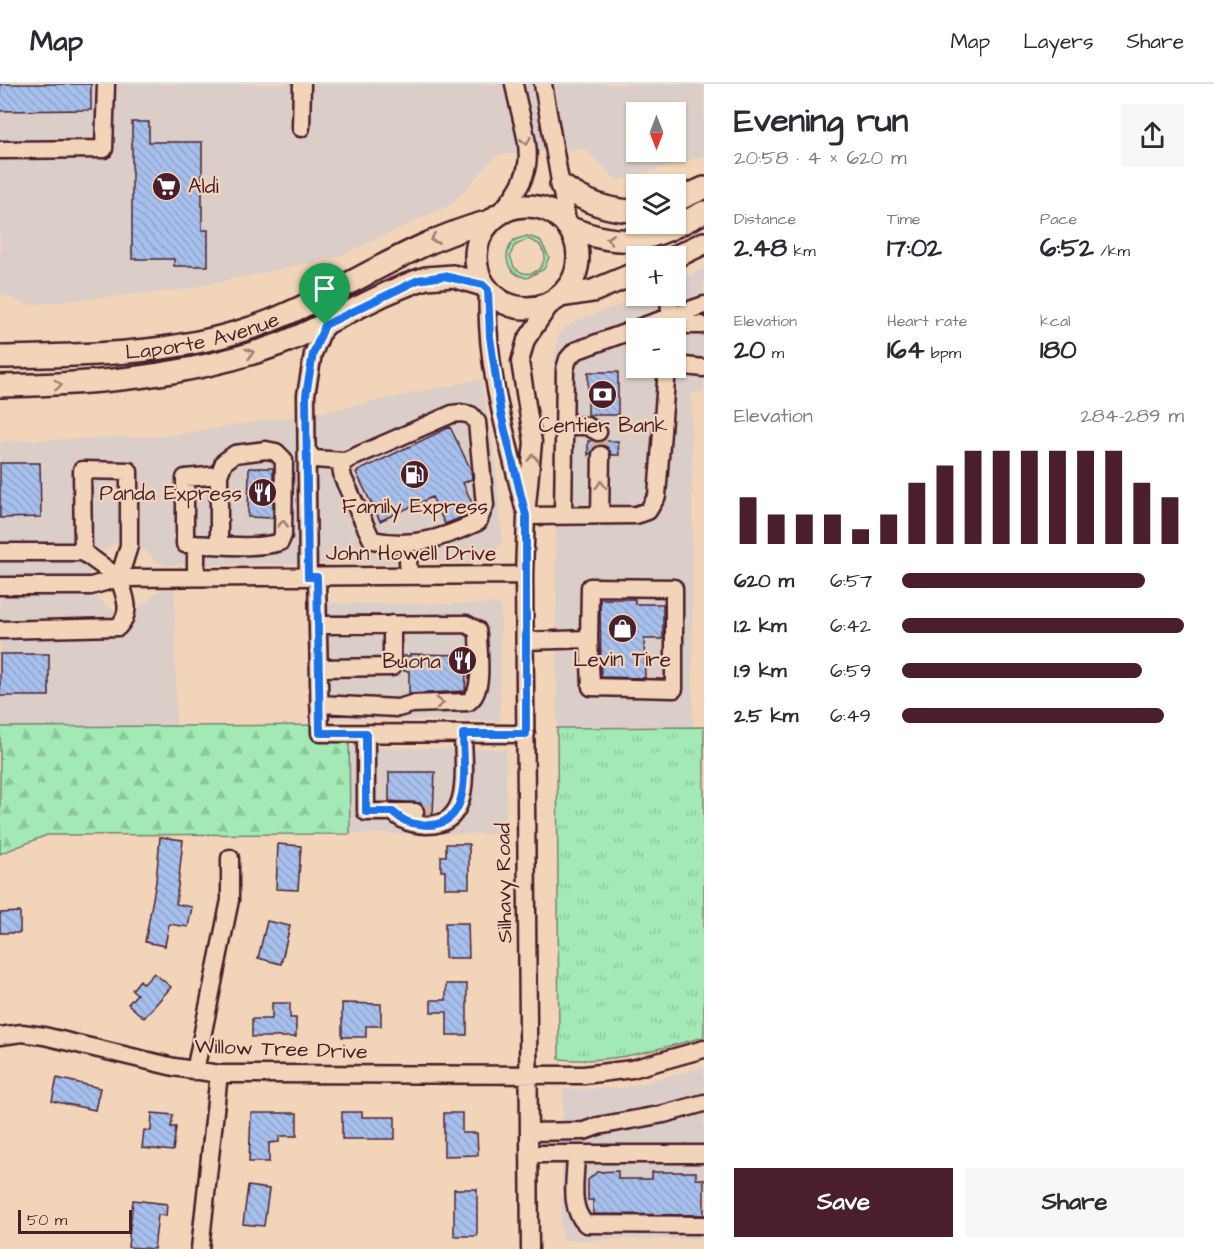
<!DOCTYPE html>
<meta charset="utf-8">
<style>
:root{--surface:#fff;--page:#f7f7f7;--text:#2b2b33;--muted:#7c7c81;--line:#e1e1e2;--accent:#4a1f2b}
body{margin:0;font-family:"Architects Daughter",sans-serif;background:var(--page);color:var(--text);height:100vh;display:flex;flex-direction:column;font-size:22px;white-space:nowrap}
*{box-sizing:border-box;margin:0}
p{font-size:20px;color:var(--muted)}
.icon{flex:none;width:33px;height:33px;fill:none;stroke:currentColor;stroke-width:2;stroke-linecap:round;stroke-linejoin:round}
.map{position:relative;flex:1;overflow:hidden}
.side{display:flex;flex-direction:column;background:var(--surface);width:510px}
.side>*{flex:none}
.needle{width:39px;rotate:180deg}
.controls{position:absolute;left:626px;top:18px;display:grid;gap:12px}
.controls a{display:grid;place-items:center;width:60px;height:60px;border-radius:0px;background:var(--surface);box-shadow:0 2px 4px #0004;font-size:30px}
.scale{position:absolute;left:18px;bottom:15px;width:114px;box-sizing:border-box;padding-left:6px;border:3px solid #4a1f2b;border-top:0;font-size:16px;line-height:21px;white-space:nowrap;color:#4a1f2b;-webkit-text-stroke:4px #f2d5b9;paint-order:stroke}
.pin{position:absolute;display:grid;place-items:center;width:51px;height:51px;color:#fff;margin:-62px -26px;border-radius:50% 50% 50% 0;rotate:-45deg;box-shadow:0 0 6px #0007}
.pin .icon{rotate:45deg}
.round{display:grid;place-items:center;flex:none;width:63px;height:63px;border-radius:0px;background:var(--page)}
.summary{display:flex;align-items:center;justify-content:space-between;height:102px;padding:0 30px}
h1{font-size:33px;font-weight:700;line-height:45px}
.figures{display:grid;grid-template-columns:repeat(3,1fr);gap:9px;height:102px;padding:6px 30px}
.figures div{display:grid;align-content:center}
.figures b{font-size:26px;font-weight:700}
.figures small{font-size:16px;font-weight:400}
.figures p{font-size:16px}
.chart{height:168px;padding:12px 30px}
.chart p{display:flex;justify-content:space-between}
.chart svg{width:100%;height:108px;margin-top:6px;stroke:var(--accent);stroke-width:6}
.cta{display:flex;gap:12px;margin-top:auto;padding:12px 30px}
.cta a{flex:1;height:69px;border-radius:0px;background:var(--accent);color:#fff;font-size:24px;font-weight:700;line-height:69px;text-align:center}
.cta a+a{background:var(--page);color:var(--text)}
ul{padding:0 30px;list-style:none;font-size:20px}
li{display:grid;grid-template-columns:96px 72px 1fr;align-items:center;height:45px}
li i{height:15px;border-radius:8px;background:var(--accent)}
header{display:flex;align-items:center;gap:36px;box-sizing:border-box;height:84px;padding:0 30px;background:var(--surface);border-bottom:2px solid var(--line)}
header strong{font-size:28px}
nav{display:flex;gap:33px;margin-inline-start:auto;font-size:21px}
main{display:flex;flex:1;min-height:0}
.map>svg:first-child{display:block}
.built{fill:#dbcec8;fill-rule:evenodd}
.grass{fill:url(#grass-tufts);stroke:#768470;stroke-width:1.5;fill-rule:evenodd}
.forest{fill:url(#forest-firs);stroke:#768470;stroke-width:1.5}
.building{fill:url(#building-back-hatch);stroke:#4a1f2b;stroke-width:1.5}
.lines{fill:none;stroke-linecap:round;stroke-linejoin:round}
.minor-tunnel{stroke:#d0b19d;stroke-width:16;stroke-dasharray:16 8;stroke-linecap:butt}
.minor-casing{stroke:#4a1f2b;stroke-width:21}
.major-casing{stroke:#4a1f2b;stroke-width:26}
.minor{stroke:#f2d5b9;stroke-width:16}
.major{stroke:#f2d5b9;stroke-width:21}
.oneway{stroke:#9e7a72}
.route-casing{stroke:#fff;stroke-width:12}
.route{stroke:#1a73e8;stroke-width:8}
.labels{text-anchor:middle;dominant-baseline:central;stroke-width:4.5;stroke-linejoin:round;paint-order:stroke}
.poi-label{font-size:21px;fill:#4a1f2b;stroke:#f2d5b9}
.street-label{font-size:21px;fill:#4a1f2b;stroke:#f2d5b9}
</style>
<header>
<strong>Map</strong>
<nav><a>Map</a><a>Layers</a><a>Share</a></nav>
</header>
<main>
<div class="map">
<svg width="704" height="1165" viewBox="0 0 704 1165">
<defs>
<pattern id="grass-tufts" width="24" height="20" patternUnits="userSpaceOnUse" patternTransform="scale(1.5)"><rect width="24" height="20" fill="#a3e9b5"/><path d="M3 7l-1-3M5 7V3M7 7l1-3M15 17l-1-3M17 17v-4M19 17l1-3" fill="none" stroke="#8ec79c"/></pattern>
<pattern id="forest-firs" width="22" height="20" patternUnits="userSpaceOnUse" patternTransform="scale(1.5)"><rect width="22" height="20" fill="#a3e9b5"/><path d="M5 1l3.5 6h-7zM16 11l3.5 6h-7z" fill="#8ec79c"/></pattern>
<pattern id="building-back-hatch" width="6" height="6" patternUnits="userSpaceOnUse" patternTransform="scale(1.5)"><rect width="6" height="6" fill="#a6bfec"/><path d="M-1 5l2 2M0 0l6 6M5-1l2 2" fill="none" stroke="#90a4cb"/></pattern>
</defs>
<rect width="100%" height="100%" fill="#f2d5b9"/>
<filter id="ink" filterUnits="userSpaceOnUse"><feTurbulence type="fractalNoise" baseFrequency=".0167" numOctaves="2"/><feDisplacementMap in="SourceGraphic" scale="12" xChannelSelector="R" yChannelSelector="G"/><feConvolveMatrix kernelMatrix="1 2 1 2 8 2 1 2 1" color-interpolation-filters="sRGB"/></filter>
<g filter="url(#ink)">
<path class="built" d="M 0,0 L 704,0 L 704,72 L 618,97 L 584,65 L 497,71 L 452,120 L 338,173 L 181,206 L 28,221 L 0,210 ZM 636,28 L 675,28 L 675,68 L 636,68 Z
M 704,185 L 704,308 L 692,309 L 693,643 L 557,644 L 554,279 L 559,249 L 572,239 L 640,212 L 675,212 L 675,197 ZM 636,244 L 675,244 L 675,284 L 636,284 Z
M 481,295 L 496,380 L 502,451 L 502,459 L 494,470 L 487,475 L 468,479 L 167,481 L 158,479 L 144,466 L 131,460 L 111,461 L 96,474 L 89,490 L 92,507 L 107,523 L 116,527 L 129,527 L 147,518 L 157,507 L 175,505 L 176,642 L 0,643 L 0,357 L 163,352 L 322,328 Z
M 307,519 L 501,520 L 500,637 L 308,635 Z
M 349,663 L 506,665 L 506,750 L 350,750 Z
M 704,983 L 704,1155 L 561,1156 L 563,1005 L 622,1004 Z"/>
<path class="grass" d="M 527,152 L 540,156 L 549,173 L 544,185 L 527,194 C 507,190 501,172 514,156 ZM 528,155 L 539,160 L 545,170 C 544,188 527,196 514,183 L 510,172 L 514,162 Z
M 704,643 L 704,953 C 655,966 610,980 559,975 L 557,644 Z"/>
<path class="forest" d="M 349,641 L 350,750 L 47,751 L 0,770 L 0,643 Z"/>
<path class="building" d="M 0,0 L 91,0 L 91,26 L 0,27 Z
M 132,38 L 149,38 L 149,58 L 202,58 L 202,146 L 208,146 L 208,182 L 174,182 L 174,175 L 132,175 Z
M 588,288 L 618,288 L 618,331 L 588,331 Z
M 450,343 L 471,386 L 472,395 L 463,399 L 473,421 L 470,430 L 445,440 L 432,413 L 380,437 L 356,388 Z
M 588,357 L 618,357 L 619,371 L 611,371 L 607,362 L 601,361 L 588,371 Z
M 0,379 L 40,379 L 41,433 L 0,434 Z
M 249,384 L 273,384 L 273,434 L 248,433 Z
M 600,515 L 635,515 L 635,520 L 663,520 L 663,555 L 644,555 L 645,594 L 601,593 Z
M 0,570 L 49,570 L 49,612 L 0,612 Z
M 410,570 L 467,571 L 465,607 L 409,610 L 409,587 L 404,587 L 404,572 L 410,572 Z
M 389,688 L 435,688 L 433,729 L 425,730 L 424,723 L 420,719 L 389,717 Z
M 160,753 L 183,756 L 176,820 L 192,823 L 188,843 L 169,840 L 165,862 L 145,858 L 156,798 Z
M 278,760 L 301,762 L 298,806 L 276,805 Z
M 446,760 L 469,760 L 469,804 L 445,804 L 445,787 L 441,787 L 441,772 L 446,772 Z
M 20,828 L 20,849 L 0,849 L 0,829 Z
M 267,837 L 290,842 L 281,880 L 258,874 Z
M 445,839 L 468,839 L 469,874 L 445,874 Z
M 154,889 L 171,903 L 144,934 L 128,920 L 137,910 L 132,906 L 140,896 L 144,900 Z
M 446,900 L 467,900 L 467,951 L 447,951 L 447,928 L 431,928 L 431,916 L 446,916 Z
M 272,919 L 290,919 L 290,934 L 296,934 L 296,953 L 252,953 L 252,935 L 272,935 Z
M 342,919 L 381,920 L 381,942 L 366,942 L 366,953 L 342,953 Z
M 57,994 L 100,1004 L 95,1026 L 52,1017 Z
M 342,1028 L 362,1028 L 362,1033 L 395,1033 L 395,1055 L 342,1055 Z
M 152,1029 L 173,1031 L 171,1043 L 176,1043 L 173,1067 L 142,1064 L 144,1046 L 151,1047 Z
M 251,1029 L 297,1029 L 297,1052 L 279,1052 L 279,1058 L 269,1059 L 269,1078 L 249,1078 Z
M 444,1029 L 462,1029 L 462,1049 L 477,1049 L 478,1071 L 444,1072 Z
M 618,1087 L 618,1095 L 652,1095 L 652,1088 L 696,1088 L 696,1095 L 704,1095 L 704,1131 L 593,1130 L 593,1116 L 588,1116 L 588,1096 L 597,1088 Z
M 248,1102 L 269,1105 L 264,1142 L 243,1140 Z
M 454,1105 L 477,1105 L 477,1152 L 454,1152 Z
M 133,1116 L 167,1120 L 166,1132 L 158,1131 L 154,1165 L 128,1163 Z"/>
<g class="lines">
<path class="minor-tunnel" d="M 598,348 L 601,371
M 415,728 L 433,729"/>
<defs>
<path id="minor" d="M 543,0 L 568,143
M 301,44 L 302,0
M 0,66 L 104,65 L 106,0
M 498,130 C 545,82 525,59 514,0
M 488,206 C 484,279 507,354 524,424
M 669,212 L 671,243
M 672,233 L 689,241 L 701,241
M 638,244 L 704,221
M 675,281 L 704,284
M 461,329 L 471,331 L 477,338 L 485,421 L 478,438 C 441,455 413,464 372,456 L 343,394 L 341,383 L 345,377 L 452,330 Z
M 564,342 L 587,342 L 598,348
M 307,366 L 313,375 L 345,377
M 219,391 L 224,378 L 235,370 L 266,366 L 276,368 L 284,376 L 283,451 L 280,458 C 255,466 212,460 185,460 L 185,394 L 219,391 L 219,460
M 563,431 L 565,285 L 568,275 L 575,267 L 636,245
M 600,431 L 601,371
M 526,432 L 636,431 L 648,427 L 657,412 L 667,284
M 407,461 L 409,492
M 0,468 L 83,468 L 82,386 L 129,387 L 129,462 L 119,494
M 83,468 L 119,494
M 196,493 L 196,460
M 308,493 L 306,311 L 313,270 L 325,241
M 317,493 L 320,649 L 526,650
M 119,494 L 524,491
M 0,502 L 91,502 L 119,494 C 125,513 133,528 118,543 L 0,546
M 318,541 L 466,540 L 477,546 L 478,551 C 478,569 485,608 468,618 L 412,620 L 398,624 L 319,620
M 525,557 L 589,555 L 591,603 L 674,605 L 674,504 L 590,503 L 589,555
M 319,584 L 392,583 L 392,540
M 366,649 L 366,728 L 415,728
M 393,728 C 404,738 411,740 426,741 C 474,742 463,681 463,650
M 0,952 L 22,949 L 44,952 L 174,983 L 219,990 L 584,991 L 632,985 L 704,965
M 195,987 L 230,816 L 230,774
M 529,1048 L 584,1047 L 598,1042 L 664,1030 L 704,1019
M 529,1070 L 704,1070
M 576,1070 C 576,1093 568,1124 586,1140 L 704,1141
M 200,1165 L 219,990
M 530,1165 L 524,491 L 526,432 L 533,358 L 520,278 L 526,256 L 552,218"/>
<g id="major">
<path d="M 561,101 C 583,117 608,127 636,127"/>
<path d="M 675,117 L 704,104"/>
<circle cx="527" cy="173" r="51"/>
<path d="M 568,143 C 628,167 650,156 704,128"/>
<path d="M 675,173 L 704,159"/>
<path d="M 561,212 L 593,207 L 636,189"/>
<path id="s1" d="M 0,273 C 92,271 184,271 270,237 C 346,207 410,158 490,137"/>
<path d="M 0,302 C 95,300 190,293 280,260 C 330,241 376,210 426,194 L 453,192 L 483,201"/>
</g>
</defs>
<use href="#minor" class="minor-casing"/>
<use href="#major" class="major-casing"/>
<use href="#minor" class="minor"/>
<use href="#major" class="major"/>
</g>
<defs><path id="oneway-chevron" d="M-2-3.5L2.5 0L-2 3.5" fill="none" stroke-width="1.6" stroke-linecap="round" stroke-linejoin="round" transform="scale(1.5)"/></defs>
<g class="oneway">
<use href="#oneway-chevron" transform="translate(526 57) rotate(77)"/>
<use href="#oneway-chevron" transform="translate(434 155) rotate(158)"/>
<use href="#oneway-chevron" transform="translate(610 155) rotate(-171)"/>
<use href="#oneway-chevron" transform="translate(250 269) rotate(-17)"/>
<use href="#oneway-chevron" transform="translate(58 301) rotate(-2)"/>
<use href="#oneway-chevron" transform="translate(533 374) rotate(-88)"/>
<use href="#oneway-chevron" transform="translate(601 401) rotate(-90)"/>
<use href="#oneway-chevron" transform="translate(283 440) rotate(-90)"/>
<use href="#oneway-chevron" transform="translate(440 619) rotate(-1)"/>
</g>
</g>
<g class="lines" filter="url(#ink)">
<defs>
<path id="route" d="M 444,192 L 483,201 L 488,206 L 490,253 L 501,330 L 526,432 L 526,650 L 463,650 C 463,681 474,742 426,741 C 411,740 404,738 393,728 L 366,728 L 366,649 L 320,649 L 317,493 L 308,493 L 306,311 L 313,270 L 325,241 L 418,196 Z"/>
</defs>
<use href="#route" class="route-casing"/>
<use href="#route" class="route"/>
</g>
<defs>
<symbol id="supermarket-disc" viewBox="-11 -11 22 22"><circle r="9.5" fill="#4a1f2b" stroke="#f2d5b9"/><path d="M-6-5.5h2.5l.6 2H6L4.5 2H-2.5L-4.4-4H-6ZM-1.5 3.2a1.3 1.3 0 1 0 .1 0ZM3 3.2a1.3 1.3 0 1 0 .1 0Z" fill="#fff"/></symbol>
<symbol id="bank-disc" viewBox="-11 -11 22 22"><circle r="9.5" fill="#4a1f2b" stroke="#f2d5b9"/><path d="M-6-4H6V4H-6ZM0-2.3a2.3 2.3 0 1 0 0 4.6a2.3 2.3 0 1 0 0-4.6Z" fill="#fff"/></symbol>
<symbol id="fuel-disc" viewBox="-11 -11 22 22"><circle r="9.5" fill="#4a1f2b" stroke="#f2d5b9"/><path d="M-5.5-6h7V0h2V4h1.3V-2.5L3-4.5l.8-.8L6-3V5H2.5V1h-1V6h-7ZM-4.2-4.7v3.2H.2V-4.7Z" fill="#fff"/></symbol>
<symbol id="restaurant-disc" viewBox="-11 -11 22 22"><circle r="9.5" fill="#4a1f2b" stroke="#f2d5b9"/><path d="M-5-6h1v4h1v-4h1v4h1v-4h1v5L-1.5 .5V6h-2V.5L-5-1ZM5-6V6H3V1.5H1.5Q1.5-4 5-6Z" fill="#fff"/></symbol>
<symbol id="shop-disc" viewBox="-11 -11 22 22"><circle r="9.5" fill="#4a1f2b" stroke="#f2d5b9"/><path d="M-5-2.5h2.3a2.7 3.5 0 0 1 5.4 0H5L5.5 6h-11ZM-1.5-2.5h3a1.5 2.3 0 0 0-3 0Z" fill="#fff"/></symbol>
</defs>
<g fill-rule="evenodd">
<use href="#supermarket-disc" x="150" y="86" width="33" height="33"/>
<use href="#bank-disc" x="586" y="294" width="33" height="33"/>
<use href="#fuel-disc" x="398" y="374" width="33" height="33"/>
<use href="#restaurant-disc" x="246" y="392" width="33" height="33"/>
<use href="#shop-disc" x="606" y="528" width="33" height="33"/>
<use href="#restaurant-disc" x="446" y="560" width="33" height="33"/>
</g>
<g class="labels">
<g class="poi-label">
<text x="188" y="102" text-anchor="start">Aldi</text>
<text x="603" y="341">Centier Bank</text>
<text x="242" y="409" text-anchor="end">Panda Express</text>
<text x="415" y="422">Family Express</text>
<text x="622" y="575">Levin Tire</text>
<text x="441" y="577" text-anchor="end">Buona</text>
</g>
<g class="street-label">
<text stroke="none"><textPath href="#s1" startOffset="204">Laporte Avenue</textPath></text>
<text x="411" y="469">John Howell Drive</text>
<text transform="translate(504 799) rotate(-91)">Silhavy Road</text>
<text transform="translate(281 965) rotate(2)">Willow Tree Drive</text>
</g>
</g>
</svg>
<div class="controls">
<a><svg class="needle" viewBox="-14 -14 28 28"><path d="M0-13l5 13h-10z" fill="#e53935"/><path d="M0 13l5-13h-10z" fill="#7c7c81"/></svg></a>
<a><svg class="icon" aria-label="layers" viewBox="0 0 24 24"><path d="M12 4l9 5-9 5-9-5zM3 14l9 5 9-5"/></svg></a>
<a>+</a>
<a>−</a>
</div>
<div class="scale">50 m</div>
<div class="pin" style="left:325px;top:241px;background:#1e9e55"><svg class="icon" aria-label="arrive" viewBox="0 0 24 24"><path d="M6 21V4h12l-3 4 3 4H6"/></svg></div>
</div>
<section class="side">
<div class="summary"><div><h1>Evening run</h1><p>20:58 · 4 × 620 m</p></div><a class="round"><svg class="icon" aria-label="share" viewBox="0 0 24 24"><path d="M12 15V3M7 8l5-5 5 5M5 13v7h14v-7"/></svg></a></div>
<div class="figures">
<div><p>Distance</p><b>2.48<small> km</small></b></div>
<div><p>Time</p><b>17:02</b></div>
<div><p>Pace</p><b>6:52<small> /km</small></b></div>
</div>
<div class="figures">
<div><p>Elevation</p><b>20<small> m</small></b></div>
<div><p>Heart rate</p><b>164<small> bpm</small></b></div>
<div><p>kcal</p><b>180</b></div>
</div>
<div class="chart"><p><span>Elevation</span>284–289 m</p>
<svg viewBox="0 0 160 44" preserveAspectRatio="none"><path d="M5 44V25M15 44V32M25 44V32M35 44V32M45 44V38M55 44V32M65 44V19M75 44V12M85 44V6M95 44V6M105 44V6M115 44V6M125 44V6M135 44V6M145 44V19M155 44V25"/></svg>
</div>
<ul>
<li><b>620 m</b>6:57<i style="width:86%"></i></li>
<li><b>1.2 km</b>6:42<i style="width:100%"></i></li>
<li><b>1.9 km</b>6:59<i style="width:85%"></i></li>
<li><b>2.5 km</b>6:49<i style="width:93%"></i></li>
</ul>
<div class="cta"><a>Save</a><a>Share</a></div>
</section>
</main>
